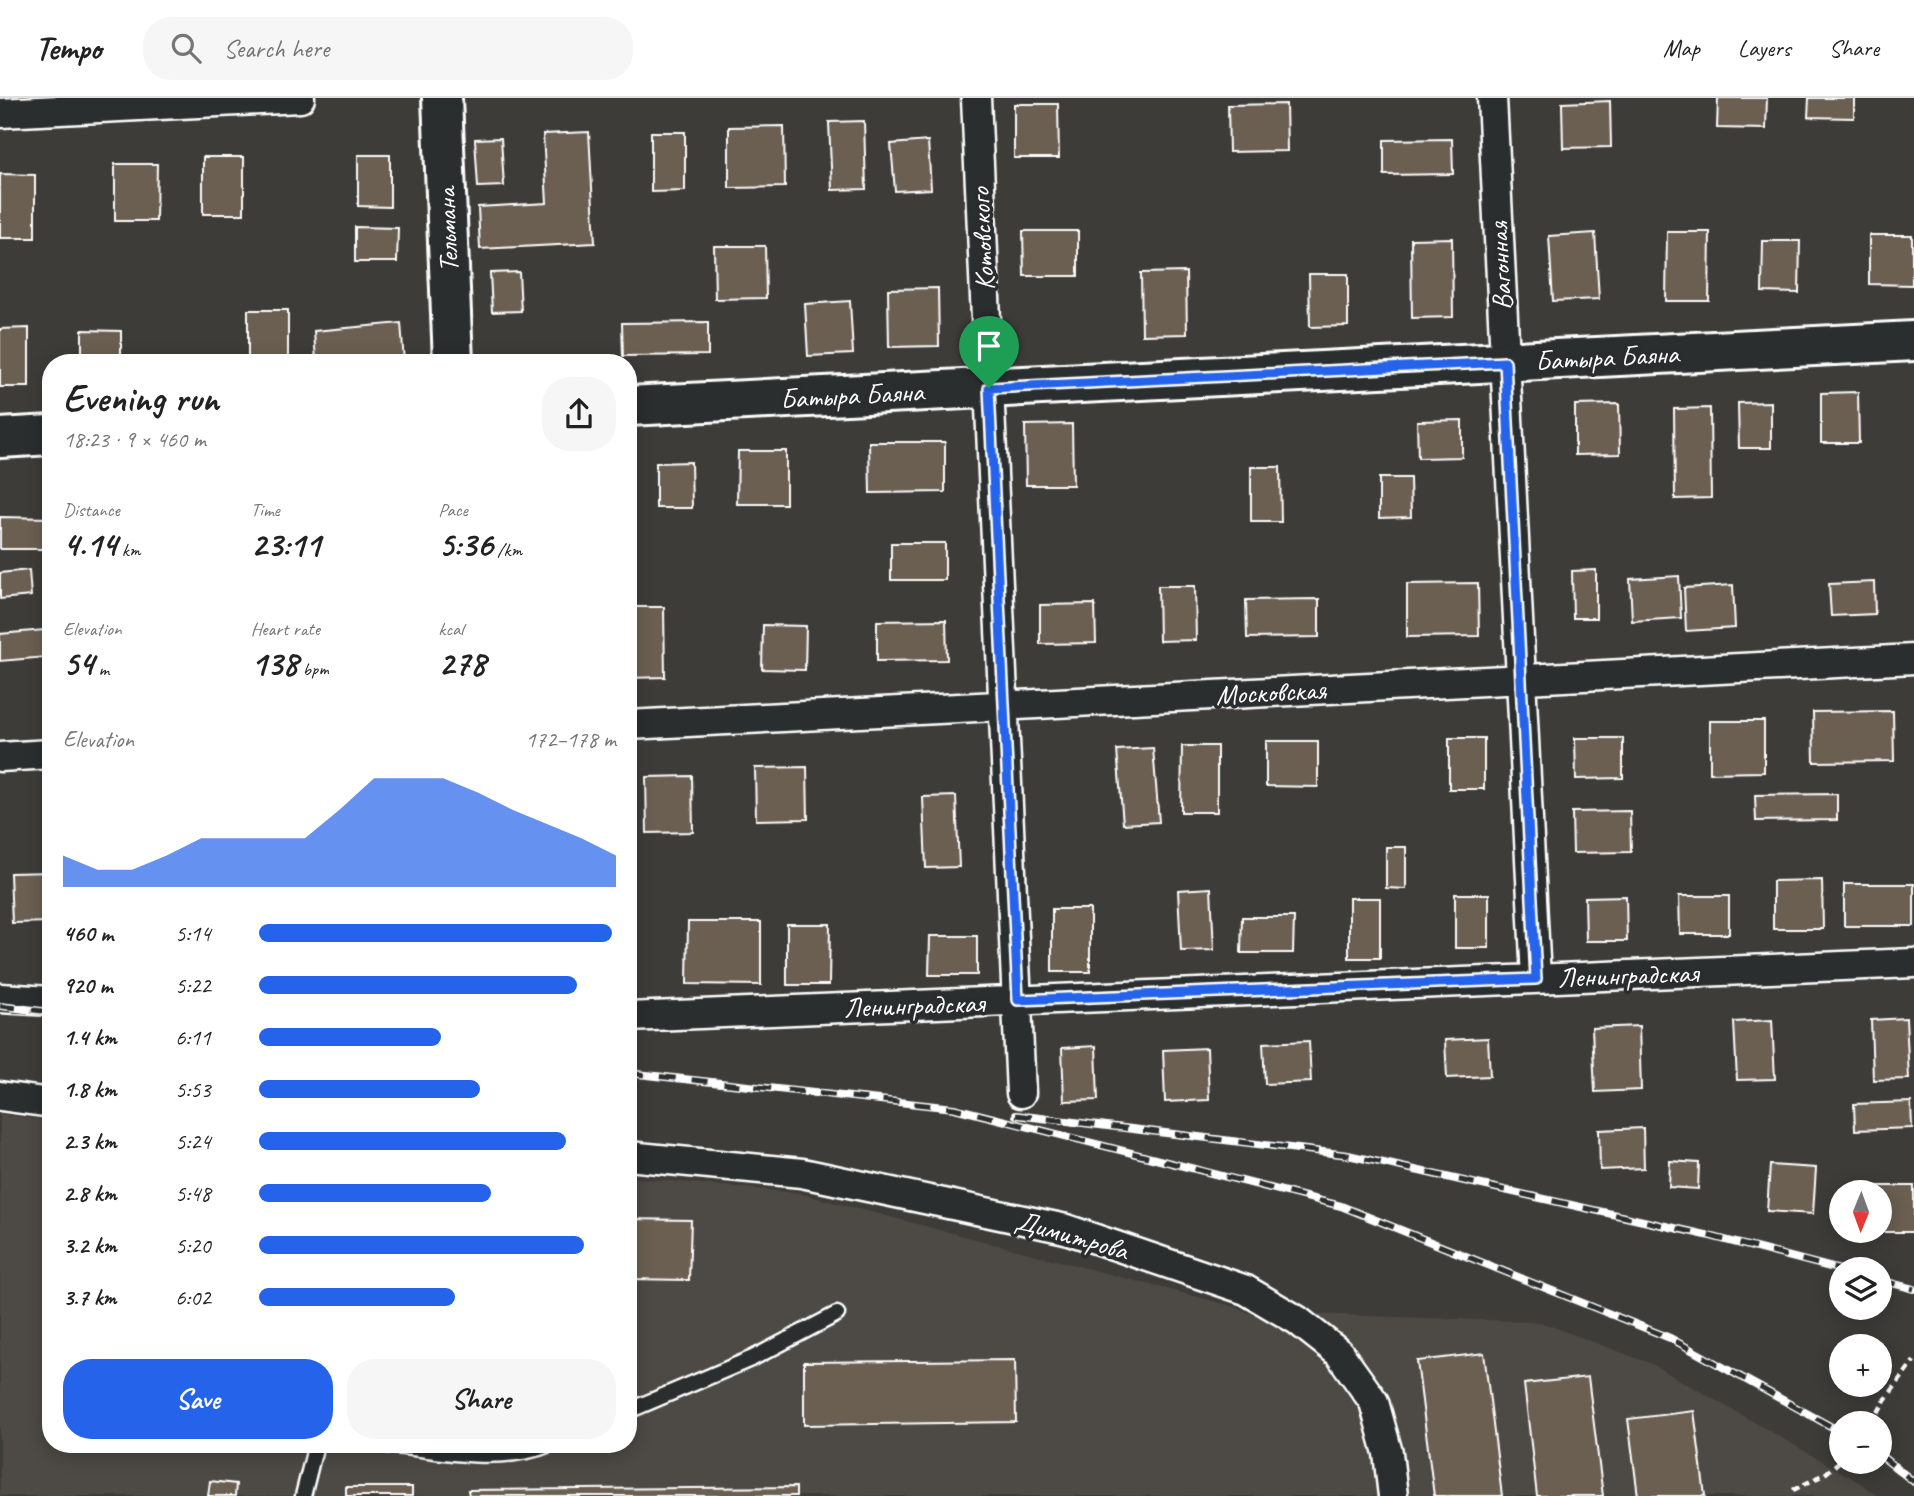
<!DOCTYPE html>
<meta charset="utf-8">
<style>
:root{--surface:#fff;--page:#f6f6f6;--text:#222;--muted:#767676;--line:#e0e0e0;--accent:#2563eb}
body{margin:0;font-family:Caveat,sans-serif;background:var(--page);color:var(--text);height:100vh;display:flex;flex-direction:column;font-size:26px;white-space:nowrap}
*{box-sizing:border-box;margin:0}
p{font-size:23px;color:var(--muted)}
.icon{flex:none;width:38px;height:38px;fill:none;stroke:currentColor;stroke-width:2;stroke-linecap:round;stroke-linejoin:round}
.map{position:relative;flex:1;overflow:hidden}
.side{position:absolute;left:42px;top:256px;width:595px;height:1099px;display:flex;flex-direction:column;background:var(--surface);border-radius:28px;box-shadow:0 4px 18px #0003}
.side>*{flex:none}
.needle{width:46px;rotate:181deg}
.fabs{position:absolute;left:1829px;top:1082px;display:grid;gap:14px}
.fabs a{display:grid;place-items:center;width:63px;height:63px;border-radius:50%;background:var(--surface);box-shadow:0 4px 18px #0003;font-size:35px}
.pin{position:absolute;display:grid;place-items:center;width:60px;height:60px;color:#fff;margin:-72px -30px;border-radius:50% 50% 50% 0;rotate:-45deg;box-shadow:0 0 7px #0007}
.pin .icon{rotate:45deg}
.round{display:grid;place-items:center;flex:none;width:74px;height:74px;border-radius:28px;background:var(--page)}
.head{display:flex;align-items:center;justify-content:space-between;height:119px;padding:0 21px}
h1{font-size:38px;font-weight:800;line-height:52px}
.stats{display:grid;grid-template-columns:repeat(3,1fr);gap:10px;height:119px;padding:7px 21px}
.stats div{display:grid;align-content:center}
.stats b{font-size:35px;font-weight:800}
.stats small{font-size:19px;font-weight:400}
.stats p{font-size:19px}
.chart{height:196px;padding:14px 21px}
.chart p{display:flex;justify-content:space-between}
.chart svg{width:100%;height:126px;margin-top:7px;fill:var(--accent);opacity:.7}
.button{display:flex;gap:14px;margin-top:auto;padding:14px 21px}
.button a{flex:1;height:80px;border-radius:28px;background:var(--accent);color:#fff;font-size:28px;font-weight:800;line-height:80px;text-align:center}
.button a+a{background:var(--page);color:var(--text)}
ul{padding:0 21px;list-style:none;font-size:23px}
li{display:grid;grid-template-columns:112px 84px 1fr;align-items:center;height:52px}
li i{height:18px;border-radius:9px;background:var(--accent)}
header{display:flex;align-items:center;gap:42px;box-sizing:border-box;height:98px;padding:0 35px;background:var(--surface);border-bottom:2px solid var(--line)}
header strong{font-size:33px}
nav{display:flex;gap:38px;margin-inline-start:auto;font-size:24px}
.search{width:490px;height:63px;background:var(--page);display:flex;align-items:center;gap:18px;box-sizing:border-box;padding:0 24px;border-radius:28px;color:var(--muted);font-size:26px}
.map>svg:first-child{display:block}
.built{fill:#4e4a44}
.building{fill:#6a5f51;stroke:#fff;stroke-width:2}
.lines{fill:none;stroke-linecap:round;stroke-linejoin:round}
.lane-casing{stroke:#fff;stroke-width:19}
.street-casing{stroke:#fff;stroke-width:33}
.secondary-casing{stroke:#fff;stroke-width:44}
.path{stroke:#fff;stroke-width:4.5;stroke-dasharray:7 5;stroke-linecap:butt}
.lane{stroke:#2a2d2e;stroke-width:14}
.street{stroke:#2a2d2e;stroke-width:28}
.secondary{stroke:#2a2d2e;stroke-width:38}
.rail-casing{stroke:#fff;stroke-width:8}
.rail{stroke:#2a2d2e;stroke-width:5;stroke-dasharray:16;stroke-linecap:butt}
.route-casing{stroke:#fff;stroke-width:14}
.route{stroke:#2563eb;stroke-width:9}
.labels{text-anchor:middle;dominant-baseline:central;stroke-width:7;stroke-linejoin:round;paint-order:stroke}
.street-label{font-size:28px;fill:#fff;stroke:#2a2d2e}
</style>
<header>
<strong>Tempo</strong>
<div class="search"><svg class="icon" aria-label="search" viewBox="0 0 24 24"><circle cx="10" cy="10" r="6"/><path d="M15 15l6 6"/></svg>Search here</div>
<nav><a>Map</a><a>Layers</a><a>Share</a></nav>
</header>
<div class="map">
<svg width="1914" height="1398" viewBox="0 0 1914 1398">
<rect width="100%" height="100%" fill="#3d3c38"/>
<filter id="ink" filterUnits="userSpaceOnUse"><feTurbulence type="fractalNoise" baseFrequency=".0143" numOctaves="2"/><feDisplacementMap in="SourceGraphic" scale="14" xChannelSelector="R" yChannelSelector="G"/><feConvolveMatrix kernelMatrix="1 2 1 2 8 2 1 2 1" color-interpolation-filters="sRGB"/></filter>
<g filter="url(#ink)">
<path class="built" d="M 0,1016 L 51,1023 L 51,1346 L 628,1346 L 628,1079 L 798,1095 L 1236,1209 L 1290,1234 L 1332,1268 L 1358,1309 L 1377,1357 L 1382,1398 L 0,1398 Z
M 1310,1216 L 1540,1224 L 1652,1266 L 1859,1384 L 1877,1398 L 1403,1398 L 1383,1298 L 1351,1247 Z"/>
<path class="building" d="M 1718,0 L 1767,0 L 1766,31 L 1717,30 Z
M 1809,0 L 1854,0 L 1854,20 L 1808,19 Z
M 1610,3 L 1611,49 L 1563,50 L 1562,5 Z
M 1014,6 L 1058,6 L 1059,60 L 1014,60 Z
M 1286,6 L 1287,53 L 1229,54 L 1228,7 Z
M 864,23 L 866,91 L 832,92 L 829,24 Z
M 784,28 L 785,89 L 729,90 L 729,29 Z
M 589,34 L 595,145 L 480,151 L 478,109 L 547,105 L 543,36 Z
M 651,34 L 685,34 L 685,93 L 651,94 Z
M 501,40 L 504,88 L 478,89 L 475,41 Z
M 1452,41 L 1453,76 L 1384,77 L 1384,42 Z
M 928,43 L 931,91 L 895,93 L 891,46 Z
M 358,57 L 390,57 L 390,109 L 358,108 Z
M 203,59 L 244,59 L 244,116 L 203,116 Z
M 115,66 L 157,66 L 156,123 L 115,123 Z
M 0,76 L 35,77 L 35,140 L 0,140 Z
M 355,129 L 398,130 L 397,164 L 355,164 Z
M 1023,133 L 1078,133 L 1078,178 L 1024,178 Z
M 1667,134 L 1710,134 L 1709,203 L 1666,203 Z
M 1595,135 L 1599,201 L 1553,203 L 1549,138 Z
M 1869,137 L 1912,137 L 1912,187 L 1869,186 Z
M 1452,140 L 1453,219 L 1412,220 L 1411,141 Z
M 1763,143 L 1800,143 L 1799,195 L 1762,194 Z
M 714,148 L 765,148 L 766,200 L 715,201 Z
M 519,174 L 521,213 L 492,214 L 490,175 Z
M 1186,174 L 1187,236 L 1142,237 L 1141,175 Z
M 1309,176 L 1348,176 L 1348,228 L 1310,229 Z
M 938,190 L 939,248 L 889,249 L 888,191 Z
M 850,203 L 853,256 L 808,258 L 805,206 Z
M 248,212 L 288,212 L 288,264 L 248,264 Z
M 708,224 L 708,257 L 623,258 L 622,225 Z
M 401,225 L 404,264 L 316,264 L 314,233 Z
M 29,230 L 29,289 L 0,289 L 0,231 Z
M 82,232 L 121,233 L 121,264 L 82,264 Z
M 1858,294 L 1859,345 L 1821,345 L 1821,295 Z
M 1771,304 L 1771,350 L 1739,350 L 1738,305 Z
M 1619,306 L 1620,356 L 1575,357 L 1575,307 Z
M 1710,310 L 1711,400 L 1675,401 L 1674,311 Z
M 1462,322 L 1462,359 L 1418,360 L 1417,323 Z
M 1072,326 L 1073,387 L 1026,387 L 1025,327 Z
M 869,344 L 945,344 L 945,394 L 870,395 Z
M 738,353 L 786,353 L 786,406 L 737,406 Z
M 691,364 L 692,410 L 656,410 L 656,365 Z
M 1251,369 L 1280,369 L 1281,424 L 1251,424 Z
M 1379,380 L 1410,380 L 1411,419 L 1379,420 Z
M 0,419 L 51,420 L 51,451 L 0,451 Z
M 891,445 L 945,445 L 945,482 L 891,482 Z
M 29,472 L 31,498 L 0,501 L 0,475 Z
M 1596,472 L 1596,520 L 1573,520 L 1572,473 Z
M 1679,478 L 1681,520 L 1632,523 L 1630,481 Z
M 1874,484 L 1875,516 L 1831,518 L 1829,486 Z
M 1478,485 L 1479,538 L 1407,539 L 1407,486 Z
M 1733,487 L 1735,530 L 1686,533 L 1684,490 Z
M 1158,488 L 1195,488 L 1196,542 L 1159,543 Z
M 1319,501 L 1319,539 L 1247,540 L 1246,502 Z
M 1095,506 L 1096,545 L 1040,546 L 1040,507 Z
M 628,509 L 664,509 L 665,579 L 628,580 Z
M 946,522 L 947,562 L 877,563 L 877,523 Z
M 763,527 L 806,528 L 805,572 L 762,571 Z
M 44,532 L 46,559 L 0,563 L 0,536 Z
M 1893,613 L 1894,663 L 1814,664 L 1813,614 Z
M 1710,623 L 1764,623 L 1764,674 L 1710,675 Z
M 1449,640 L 1484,640 L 1484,691 L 1449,691 Z
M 1575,640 L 1623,640 L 1623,680 L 1576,681 Z
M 1266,643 L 1318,643 L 1318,689 L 1266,688 Z
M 1182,648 L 1217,648 L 1217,714 L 1181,714 Z
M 1153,650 L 1159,724 L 1123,726 L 1117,652 Z
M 807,669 L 808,721 L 756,722 L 755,670 Z
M 692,678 L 693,734 L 647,735 L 646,679 Z
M 1837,696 L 1837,722 L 1756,723 L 1755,697 Z
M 956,698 L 959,769 L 926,770 L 923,699 Z
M 1630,713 L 1631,754 L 1573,755 L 1572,714 Z
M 1386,749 L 1406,749 L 1406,791 L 1386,790 Z
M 51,774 L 51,824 L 12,825 L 10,775 Z
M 1822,782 L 1823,831 L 1773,831 L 1773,783 Z
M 1844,786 L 1914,786 L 1914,828 L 1844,828 Z
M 1211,790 L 1214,852 L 1181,853 L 1178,792 Z
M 1455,796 L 1489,796 L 1489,850 L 1455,850 Z
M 1626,798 L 1627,843 L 1586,843 L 1585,799 Z
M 1679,798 L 1729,798 L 1729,836 L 1680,836 Z
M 1349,800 L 1380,800 L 1380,860 L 1349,860 Z
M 1052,811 L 1090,811 L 1090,874 L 1052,874 Z
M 1242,819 L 1294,819 L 1293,855 L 1241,855 Z
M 688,824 L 761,824 L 761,887 L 687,886 Z
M 787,826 L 830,826 L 829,887 L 787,887 Z
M 930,838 L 977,838 L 977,877 L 929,877 Z
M 1906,920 L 1909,981 L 1873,982 L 1871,922 Z
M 1772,922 L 1775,981 L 1737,982 L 1734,924 Z
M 1639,928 L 1641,992 L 1595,994 L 1592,930 Z
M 1488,940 L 1490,978 L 1447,980 L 1445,942 Z
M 1309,943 L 1311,984 L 1265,986 L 1263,945 Z
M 1096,948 L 1098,1002 L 1064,1003 L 1062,950 Z
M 1207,950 L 1209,1002 L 1165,1004 L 1163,952 Z
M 1911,1004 L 1912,1030 L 1855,1032 L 1854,1006 Z
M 1643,1030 L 1644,1070 L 1600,1072 L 1599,1032 Z
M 1670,1063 L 1699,1065 L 1698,1091 L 1669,1089 Z
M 1770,1067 L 1816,1070 L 1813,1116 L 1767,1113 Z
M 1871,1088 L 1914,1088 L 1914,1134 L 1872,1134 L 1872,1132 L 1880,1132 L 1880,1094 L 1872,1094 Z
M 628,1121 L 691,1122 L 689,1182 L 628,1181 Z
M 1484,1255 L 1502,1398 L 1434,1398 L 1417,1263 Z
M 1015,1262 L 1016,1324 L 804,1327 L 804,1264 Z
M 1588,1279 L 1603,1398 L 1537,1398 L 1524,1286 Z
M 1694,1313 L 1705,1398 L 1638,1398 L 1628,1321 Z
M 210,1383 L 236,1386 L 235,1398 L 208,1398 Z
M 346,1389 L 412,1389 L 412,1398 L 346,1398 Z
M 796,1389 L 796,1398 L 469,1398 L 468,1392 Z"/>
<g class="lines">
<defs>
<path id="lane" d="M 628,1313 L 753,1260 L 837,1216
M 381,1346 C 433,1352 501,1367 550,1346
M 303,1398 L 316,1346"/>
<path id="street" d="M 976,0 L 1021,995
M 1492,0 L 1536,881
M 0,15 L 300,0
M 628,627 L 1914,561
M 0,659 L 51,656
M 0,900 L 51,903
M 628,919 L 1914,865
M 0,998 L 51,1005
M 628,1058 L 802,1075 L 1066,1131 L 1246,1192 L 1297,1222 L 1339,1255 L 1374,1304 L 1388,1355 L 1393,1398"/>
<path id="secondary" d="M 442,0 L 453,264
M 628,308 L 1914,243
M 0,340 L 51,337"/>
</defs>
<use href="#lane" class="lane-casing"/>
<use href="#street" class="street-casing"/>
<use href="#secondary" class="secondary-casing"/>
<path class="path" d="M 1872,1325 L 1885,1302 L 1914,1263
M 1793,1392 L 1825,1376 L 1841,1362"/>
<use href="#lane" class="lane"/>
<use href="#street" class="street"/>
<use href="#secondary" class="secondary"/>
<defs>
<path id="rail" d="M 0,908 L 51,914
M 628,975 L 954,1010 L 1341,1108 L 1670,1240 L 1841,1334
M 1016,1017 L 1348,1057 L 1706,1137 L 1841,1172
M 1880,1182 L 1914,1191
M 1880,1357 L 1914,1384"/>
</defs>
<use href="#rail" class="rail-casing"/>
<use href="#rail" class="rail"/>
</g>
</g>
<g class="lines" filter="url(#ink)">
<defs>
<path id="route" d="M 1505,264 L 1536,881 L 1018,902 L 989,290 Z"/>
</defs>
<use href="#route" class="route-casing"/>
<use href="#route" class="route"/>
</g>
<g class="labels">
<g class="street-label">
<text transform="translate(447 132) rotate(-92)">Тельмана</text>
<text transform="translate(982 141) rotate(-93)">Котовского</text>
<text transform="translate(1500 168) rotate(-93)">Вагонная</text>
<text transform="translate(1607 259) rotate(-3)">Батыра Баяна</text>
<text transform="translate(852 297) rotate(-3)">Батыра Баяна</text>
<text transform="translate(1271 594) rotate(-3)">Московская</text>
<text transform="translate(1628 877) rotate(-2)">Ленинградская</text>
<text transform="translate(914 907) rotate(-2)">Ленинградская</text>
<text transform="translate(1072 1137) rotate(16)">Димитрова</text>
</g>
</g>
</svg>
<div class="fabs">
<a><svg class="needle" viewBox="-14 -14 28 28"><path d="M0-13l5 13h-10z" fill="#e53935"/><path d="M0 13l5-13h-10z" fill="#767676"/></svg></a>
<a><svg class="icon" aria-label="layers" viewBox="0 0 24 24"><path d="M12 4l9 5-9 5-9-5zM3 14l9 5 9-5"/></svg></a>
<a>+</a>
<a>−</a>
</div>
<div class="pin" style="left:989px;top:290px;background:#1e9e55"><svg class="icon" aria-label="arrive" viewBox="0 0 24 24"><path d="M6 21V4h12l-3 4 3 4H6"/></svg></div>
<section class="side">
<div class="head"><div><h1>Evening run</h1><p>18:23 · 9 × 460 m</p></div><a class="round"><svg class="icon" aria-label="share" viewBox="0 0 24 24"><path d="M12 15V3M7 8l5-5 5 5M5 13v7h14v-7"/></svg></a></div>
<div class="stats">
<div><p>Distance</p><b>4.14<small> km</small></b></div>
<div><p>Time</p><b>23:11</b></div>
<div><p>Pace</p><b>5:36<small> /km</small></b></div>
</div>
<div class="stats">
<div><p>Elevation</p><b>54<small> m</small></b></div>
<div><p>Heart rate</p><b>138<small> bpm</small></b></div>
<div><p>kcal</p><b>278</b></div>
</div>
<div class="chart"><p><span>Elevation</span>172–178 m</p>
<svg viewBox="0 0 160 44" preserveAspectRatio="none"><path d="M0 44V33L10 38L20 38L30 33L40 27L50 27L60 27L70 27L80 17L90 6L100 6L110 6L120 11L130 17L140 22L150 27L160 33V44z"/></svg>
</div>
<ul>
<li><b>460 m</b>5:14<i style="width:99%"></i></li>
<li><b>920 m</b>5:22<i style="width:89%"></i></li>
<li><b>1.4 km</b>6:11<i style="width:51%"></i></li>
<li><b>1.8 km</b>5:53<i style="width:62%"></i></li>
<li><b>2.3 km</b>5:24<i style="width:86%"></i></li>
<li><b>2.8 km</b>5:48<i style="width:65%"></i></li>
<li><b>3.2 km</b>5:20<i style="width:91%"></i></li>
<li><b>3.7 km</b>6:02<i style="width:55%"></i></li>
</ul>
<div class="button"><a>Save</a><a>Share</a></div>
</section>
</div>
